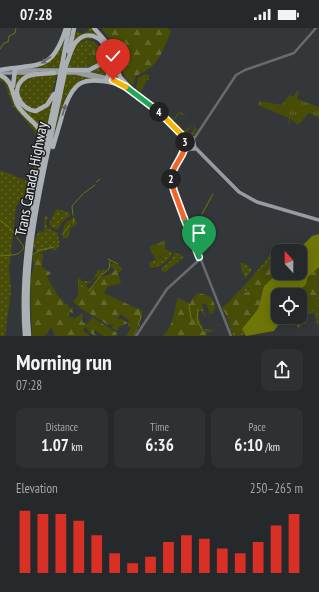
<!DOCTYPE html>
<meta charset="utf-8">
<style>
:root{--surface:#26292c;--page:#2e3134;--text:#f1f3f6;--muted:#a4a6a9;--line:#424548;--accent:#d93025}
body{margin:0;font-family:"PT Sans Narrow",sans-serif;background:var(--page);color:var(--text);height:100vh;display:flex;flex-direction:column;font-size:15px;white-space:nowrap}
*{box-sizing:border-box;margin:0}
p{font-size:13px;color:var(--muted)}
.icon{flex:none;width:22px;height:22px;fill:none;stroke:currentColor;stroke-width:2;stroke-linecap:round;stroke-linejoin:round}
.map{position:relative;height:308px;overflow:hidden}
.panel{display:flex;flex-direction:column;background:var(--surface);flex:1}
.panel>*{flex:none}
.needle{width:26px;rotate:339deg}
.fabs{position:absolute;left:271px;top:216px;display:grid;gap:8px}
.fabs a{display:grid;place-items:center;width:36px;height:36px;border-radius:8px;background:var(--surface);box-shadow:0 2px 10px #0003,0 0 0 1px var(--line);font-size:20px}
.pin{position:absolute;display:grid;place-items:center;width:34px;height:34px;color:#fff;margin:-41px -17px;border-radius:50% 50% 50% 0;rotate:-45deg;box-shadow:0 0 4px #0007}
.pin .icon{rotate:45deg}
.km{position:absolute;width:20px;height:20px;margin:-10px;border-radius:50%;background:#222;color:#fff;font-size:11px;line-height:20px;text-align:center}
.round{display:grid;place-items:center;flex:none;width:42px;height:42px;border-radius:8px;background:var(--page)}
.head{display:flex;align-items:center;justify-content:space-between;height:68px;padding:0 16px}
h1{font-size:22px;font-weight:800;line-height:30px}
.figures{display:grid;grid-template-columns:repeat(3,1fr);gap:6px;height:68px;padding:4px 16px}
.figures div{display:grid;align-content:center;border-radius:8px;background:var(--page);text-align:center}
.figures b{font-size:17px;font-weight:800}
.figures small{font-size:11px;font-weight:400}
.figures p{font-size:11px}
.chart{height:112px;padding:8px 16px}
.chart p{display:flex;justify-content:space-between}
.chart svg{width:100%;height:72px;margin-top:4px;stroke:var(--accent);stroke-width:6}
.status{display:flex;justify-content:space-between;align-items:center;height:28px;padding:0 20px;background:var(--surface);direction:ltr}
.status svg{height:11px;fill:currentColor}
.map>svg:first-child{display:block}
.grass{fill:url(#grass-dots)}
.forest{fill:url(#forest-firs)}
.park{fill:url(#park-tufts)}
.water{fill:#6d7606}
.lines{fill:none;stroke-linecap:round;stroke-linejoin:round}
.stream{stroke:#6d7606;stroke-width:1}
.tertiary{stroke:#686a6c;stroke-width:2.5}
.primary{stroke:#989ca0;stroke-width:3.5}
.motorway{stroke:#abb0b4;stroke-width:4.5}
.motorway-bridge{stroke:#abb0b4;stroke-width:4.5}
.oneway{fill:#64676a}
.split-1-casing{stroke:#fff;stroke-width:8}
.split-2-casing{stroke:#fff;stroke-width:8}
.split-3-casing{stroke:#fff;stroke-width:8}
.split-4-casing{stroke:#fff;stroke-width:8}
.split-5-casing{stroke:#fff;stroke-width:8}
.split-6-casing{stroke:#fff;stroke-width:8}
.split-1{stroke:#22a559;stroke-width:5}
.split-2{stroke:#f0652b;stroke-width:5}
.split-3{stroke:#f0652b;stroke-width:5}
.split-4{stroke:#f5b400;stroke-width:5}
.split-5{stroke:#22a559;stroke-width:5}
.split-6{stroke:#f5b400;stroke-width:5}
.labels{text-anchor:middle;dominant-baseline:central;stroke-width:3;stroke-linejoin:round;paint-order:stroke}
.street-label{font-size:15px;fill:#ebeef0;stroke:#1c1e1f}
</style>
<div class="status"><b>07:28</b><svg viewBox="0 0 49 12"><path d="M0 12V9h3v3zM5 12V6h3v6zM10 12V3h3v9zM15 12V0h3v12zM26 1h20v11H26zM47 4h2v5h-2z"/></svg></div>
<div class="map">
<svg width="319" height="308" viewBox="0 0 319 308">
<defs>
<pattern id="grass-dots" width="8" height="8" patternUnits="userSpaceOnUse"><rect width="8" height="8" fill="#474d07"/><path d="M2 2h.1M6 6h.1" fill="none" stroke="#62672b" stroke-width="1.8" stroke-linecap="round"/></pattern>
<pattern id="forest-firs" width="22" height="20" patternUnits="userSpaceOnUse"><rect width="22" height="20" fill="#474d07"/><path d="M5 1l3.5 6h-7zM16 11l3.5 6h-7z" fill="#62672b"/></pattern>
<pattern id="park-tufts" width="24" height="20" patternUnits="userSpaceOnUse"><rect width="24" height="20" fill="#474d07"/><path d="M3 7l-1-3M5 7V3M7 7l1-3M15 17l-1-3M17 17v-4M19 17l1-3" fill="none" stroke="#62672b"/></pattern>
</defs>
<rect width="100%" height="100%" fill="#33373a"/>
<path class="grass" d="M 67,0 L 59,40 L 29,41 C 52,37 57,19 67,0 Z
M 74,0 L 77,0 L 76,3 L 82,6 L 89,2 L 88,0 L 93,0 L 104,12 L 111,31 L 106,47 L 82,42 C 92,42 111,38 107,23 C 106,18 101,13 99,9 L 71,15 Z
M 88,9 L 78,16 L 88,12 L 94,14 L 101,21 L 103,20 L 105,24 L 101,34 L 98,35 L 101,32 L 99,23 L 84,32 L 88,37 L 94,35 L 96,38 L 67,40 L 77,13 Z
M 16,46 L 30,46 L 17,58 C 19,72 19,81 35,84 L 53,71 L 44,117 C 40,91 4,76 16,46 Z
M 39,47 L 57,47 L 51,68 L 46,77 L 34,81 L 21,74 L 18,60 L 23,52 Z
M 66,47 L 79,47 L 91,50 C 62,53 59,93 52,116 Z
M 0,48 L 7,52 L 14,73 L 39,103 L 41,114 L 32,168 L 31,151 L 38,121 L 35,104 L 13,78 L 4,54 L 0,53 Z
M 151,73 L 173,91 L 180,83 L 187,91 L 191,86 L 187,91 L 180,85 L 173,93 L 176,95 L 182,90 L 176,96 L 179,98 L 183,95 L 180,99 L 183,103 L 190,99 L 187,96 L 191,99 L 186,104 L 189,107 L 195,100 L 191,95 L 197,101 L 192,109 L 187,109 L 172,93 L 149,74 Z
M 0,142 L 27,153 L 30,158 L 16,179 L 9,242 L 11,262 L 5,308 L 0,308 Z
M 56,181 L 69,184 L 70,188 L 63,193 L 58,201 L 52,200 L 49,196 Z
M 45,187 L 48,189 L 46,195 L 47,200 L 58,205 L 59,218 L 56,222 L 50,221 L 39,225 L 33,220 L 34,213 L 39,203 L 44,204 Z
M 284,216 L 290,223 L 278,223 L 278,236 L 272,235 C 260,243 252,250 247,265 L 239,263 L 223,284 L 232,301 L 239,305 L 242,301 L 246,307 L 233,308 L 222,280 C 232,272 272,229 274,218 Z
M 165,222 L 173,224 C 169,233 161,239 151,240 L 149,235 L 161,229 Z
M 175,224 L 184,229 L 164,245 L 161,240 L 170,233 Z
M 240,235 L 244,235 L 252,242 L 245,251 Z
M 104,241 L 106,244 C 99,246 94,253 86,257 L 85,262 L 80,263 L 80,258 L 78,260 L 78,251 L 80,249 L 81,253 L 92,253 L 98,242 L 100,243 Z
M 319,257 L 318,301 L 314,285 L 308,286 L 306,296 L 302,296 L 300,300 L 297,299 L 297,296 L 295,298 L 298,292 L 303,291 L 303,287 L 305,285 L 300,281 L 300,274 L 308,275 L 313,283 L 317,279 Z
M 205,272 L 207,278 L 206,275 L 202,277 L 206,290 L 201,283 L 198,284 L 199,292 L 202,293 L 199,293 L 204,302 L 222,296 L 208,301 L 214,303 L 215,304 L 213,303 L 205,306 L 207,303 C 195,301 197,294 195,285 Z"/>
<path class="forest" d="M 101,0 L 168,0 L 171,4 C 161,26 159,38 136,48 L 133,58 L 125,49 L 114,16 Z
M 92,23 L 101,23 L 103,25 L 96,38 L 94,35 L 88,37 L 83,32 L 88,31 L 93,26 Z
M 145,46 L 149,47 L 149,52 L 147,52 L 141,64 L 136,60 L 138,50 Z
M 75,190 L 77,196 L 73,199 L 70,199 L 73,195 L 71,196 L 68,210 L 63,211 C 63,201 62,193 75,190 Z
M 37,224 L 43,226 L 42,239 L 51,245 L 47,249 L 58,268 L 64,273 L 63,275 L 67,276 L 69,280 L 73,279 L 73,285 L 69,284 L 69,289 L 75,290 L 83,285 L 82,294 L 87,296 L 92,289 L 117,305 L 116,308 L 104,308 L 94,302 L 94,305 L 97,308 C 90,307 89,302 85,299 L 83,302 L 90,308 L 55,308 L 52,301 L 50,300 L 45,308 L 32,308 L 30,252 L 34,237 L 32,229 Z
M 113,235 L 120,238 L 123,242 L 118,245 L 121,255 L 107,259 L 104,265 L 142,283 L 142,289 L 138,295 L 139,299 L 134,308 L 126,308 L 131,300 L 128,298 L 129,293 L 121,286 L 117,291 L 122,291 L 128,295 L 120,298 L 117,303 L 112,300 L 113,296 L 108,297 L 80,280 L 73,273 L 78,268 L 78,260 L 80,258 L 80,263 L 82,263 L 86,257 L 88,260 L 94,258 L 100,248 C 106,248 112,246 115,242 L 109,238 Z
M 271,235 L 277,236 L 278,244 L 270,254 L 265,256 L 258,281 L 237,308 L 232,301 L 223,280 L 239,263 L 247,265 L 255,245 L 265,242 Z
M 319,239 L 318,277 L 311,284 L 308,275 L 300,274 L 300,267 L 298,267 L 310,247 Z
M 199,265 C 215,270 210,266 217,283 L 214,280 L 214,284 L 210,286 L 205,272 L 195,285 L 197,298 L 202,303 L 206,302 L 206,308 L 163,308 C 172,300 175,283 177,271 L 179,270 L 190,276 L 194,268 Z"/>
<path class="park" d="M 297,63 L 299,63 L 297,71 L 319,79 L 319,90 L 309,85 L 298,97 L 291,91 L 288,97 L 289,90 L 258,77 L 259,73 L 282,77 L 289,67 L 294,69 Z
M 165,212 L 165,224 L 156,232 L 149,219 Z"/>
<path class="water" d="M 319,206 L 319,239 L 308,249 L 306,256 L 295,267 L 278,267 L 278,289 L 284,289 L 274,303 L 246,308 L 242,301 L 258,281 L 264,258 L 277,246 L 300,245 L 300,223 L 298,222 L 312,208 Z"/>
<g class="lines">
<path class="stream" d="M 0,21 L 4,15 L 8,14 L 9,8 L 15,5 L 16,0
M 96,154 L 100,151
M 84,165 L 95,157
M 202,186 L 213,166
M 73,187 L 72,178 L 83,166
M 0,192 L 10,200 L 24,219 C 19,230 10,226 0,228
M 73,195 L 74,190
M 62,207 L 70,197
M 58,215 L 59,213
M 32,227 L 40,222 L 54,219
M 108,231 L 118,236
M 89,263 L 100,248 L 109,241 L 110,233
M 189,276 L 191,290 L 197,297
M 138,281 L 141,290 L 138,296 L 140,298
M 198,281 L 197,292 L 201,300
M 201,301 L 203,302"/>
<path class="tertiary" d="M 136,308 L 167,261 L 200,231
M 231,308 L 174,163 L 171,154 L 172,144 L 236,47 L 245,42 L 294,25 L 316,0"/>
<path class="primary" d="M 14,42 L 62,42
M 82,44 L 108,50 L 129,60
M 0,45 L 36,45
M 52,45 L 76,45 L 105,52
M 110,54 L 136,66
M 137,66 L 164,88 L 239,164 L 257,174 L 319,192
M 184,111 L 186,121
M 186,111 L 193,110 L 195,120
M 184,124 L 190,121 L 196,121"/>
<path class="motorway" d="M 94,0 L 107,15 L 120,49 L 138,68
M 69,24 L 74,0
M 62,37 L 69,0
M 66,37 C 69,30 71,20 76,14 C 87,1 104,9 106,24 L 101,36 L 89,42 L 68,42
M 0,42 C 38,35 52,45 66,0
M 0,47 C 14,53 11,66 18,78 C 30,96 44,95 43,121
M 106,53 L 113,34
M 13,58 L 15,42
M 54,66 L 47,77 L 36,83 C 19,81 9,60 26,49 C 34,45 45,46 54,45
M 53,119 C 56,108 60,96 63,84 C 73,54 82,48 113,55
M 25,308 C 18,222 42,137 59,53
M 29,308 C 21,222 46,137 63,53"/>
<path class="motorway-bridge" d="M 59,53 L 62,37
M 63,53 L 66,37"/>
</g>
<defs><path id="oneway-solid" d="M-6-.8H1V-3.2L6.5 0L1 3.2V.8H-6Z"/></defs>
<g class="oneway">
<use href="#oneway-solid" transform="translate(46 32) rotate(145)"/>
<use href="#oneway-solid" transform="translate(64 82) rotate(-73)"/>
</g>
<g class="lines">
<defs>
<path id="split-1" d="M 184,190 L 199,229"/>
<path id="split-2" d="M 171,151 L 174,163 L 184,190"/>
<path id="split-3" d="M 171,151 C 172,137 186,128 185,114"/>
<path id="split-4" d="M 159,84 L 183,108 L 185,114"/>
<path id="split-5" d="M 126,59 L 159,84"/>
<path id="split-6" d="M 113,52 L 126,59"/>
</defs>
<use href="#split-1" class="split-1-casing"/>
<use href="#split-2" class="split-2-casing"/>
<use href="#split-3" class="split-3-casing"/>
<use href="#split-4" class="split-4-casing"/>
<use href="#split-5" class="split-5-casing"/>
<use href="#split-6" class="split-6-casing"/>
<use href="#split-1" class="split-1"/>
<use href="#split-2" class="split-2"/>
<use href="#split-3" class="split-3"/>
<use href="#split-4" class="split-4"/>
<use href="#split-5" class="split-5"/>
<use href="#split-6" class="split-6"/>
</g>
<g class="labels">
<g class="street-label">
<text transform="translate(31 151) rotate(-79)">Trans Canada Highway</text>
</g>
</g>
</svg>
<div class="fabs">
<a><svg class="needle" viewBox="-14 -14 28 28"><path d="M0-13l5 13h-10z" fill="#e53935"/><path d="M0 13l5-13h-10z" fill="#a4a6a9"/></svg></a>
<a><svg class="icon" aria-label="locate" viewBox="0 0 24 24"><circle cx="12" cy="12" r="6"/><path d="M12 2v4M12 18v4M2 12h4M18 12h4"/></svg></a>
</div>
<div class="pin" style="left:199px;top:229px;background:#1e9e55"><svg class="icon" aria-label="arrive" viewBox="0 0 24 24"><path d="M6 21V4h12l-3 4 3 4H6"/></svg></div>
<div class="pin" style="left:113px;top:52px;background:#d93025"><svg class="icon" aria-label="check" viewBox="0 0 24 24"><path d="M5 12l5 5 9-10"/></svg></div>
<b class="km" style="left:171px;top:151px">2</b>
<b class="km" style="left:185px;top:114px">3</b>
<b class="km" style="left:159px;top:84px">4</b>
</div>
<section class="panel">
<div class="head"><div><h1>Morning run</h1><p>07:28</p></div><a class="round"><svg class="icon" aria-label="share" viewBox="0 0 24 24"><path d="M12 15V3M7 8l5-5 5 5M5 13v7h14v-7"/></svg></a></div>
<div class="figures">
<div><p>Distance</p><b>1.07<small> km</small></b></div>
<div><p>Time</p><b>6:36</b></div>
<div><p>Pace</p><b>6:10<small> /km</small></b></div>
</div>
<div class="chart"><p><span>Elevation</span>250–265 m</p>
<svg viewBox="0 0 160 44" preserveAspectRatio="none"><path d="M5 44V6M15 44V8M25 44V8M35 44V12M45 44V21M55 44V32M65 44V38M75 44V34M85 44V25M95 44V21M105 44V23M115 44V29M125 44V32M135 44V25M145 44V15M155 44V8"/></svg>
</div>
</section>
